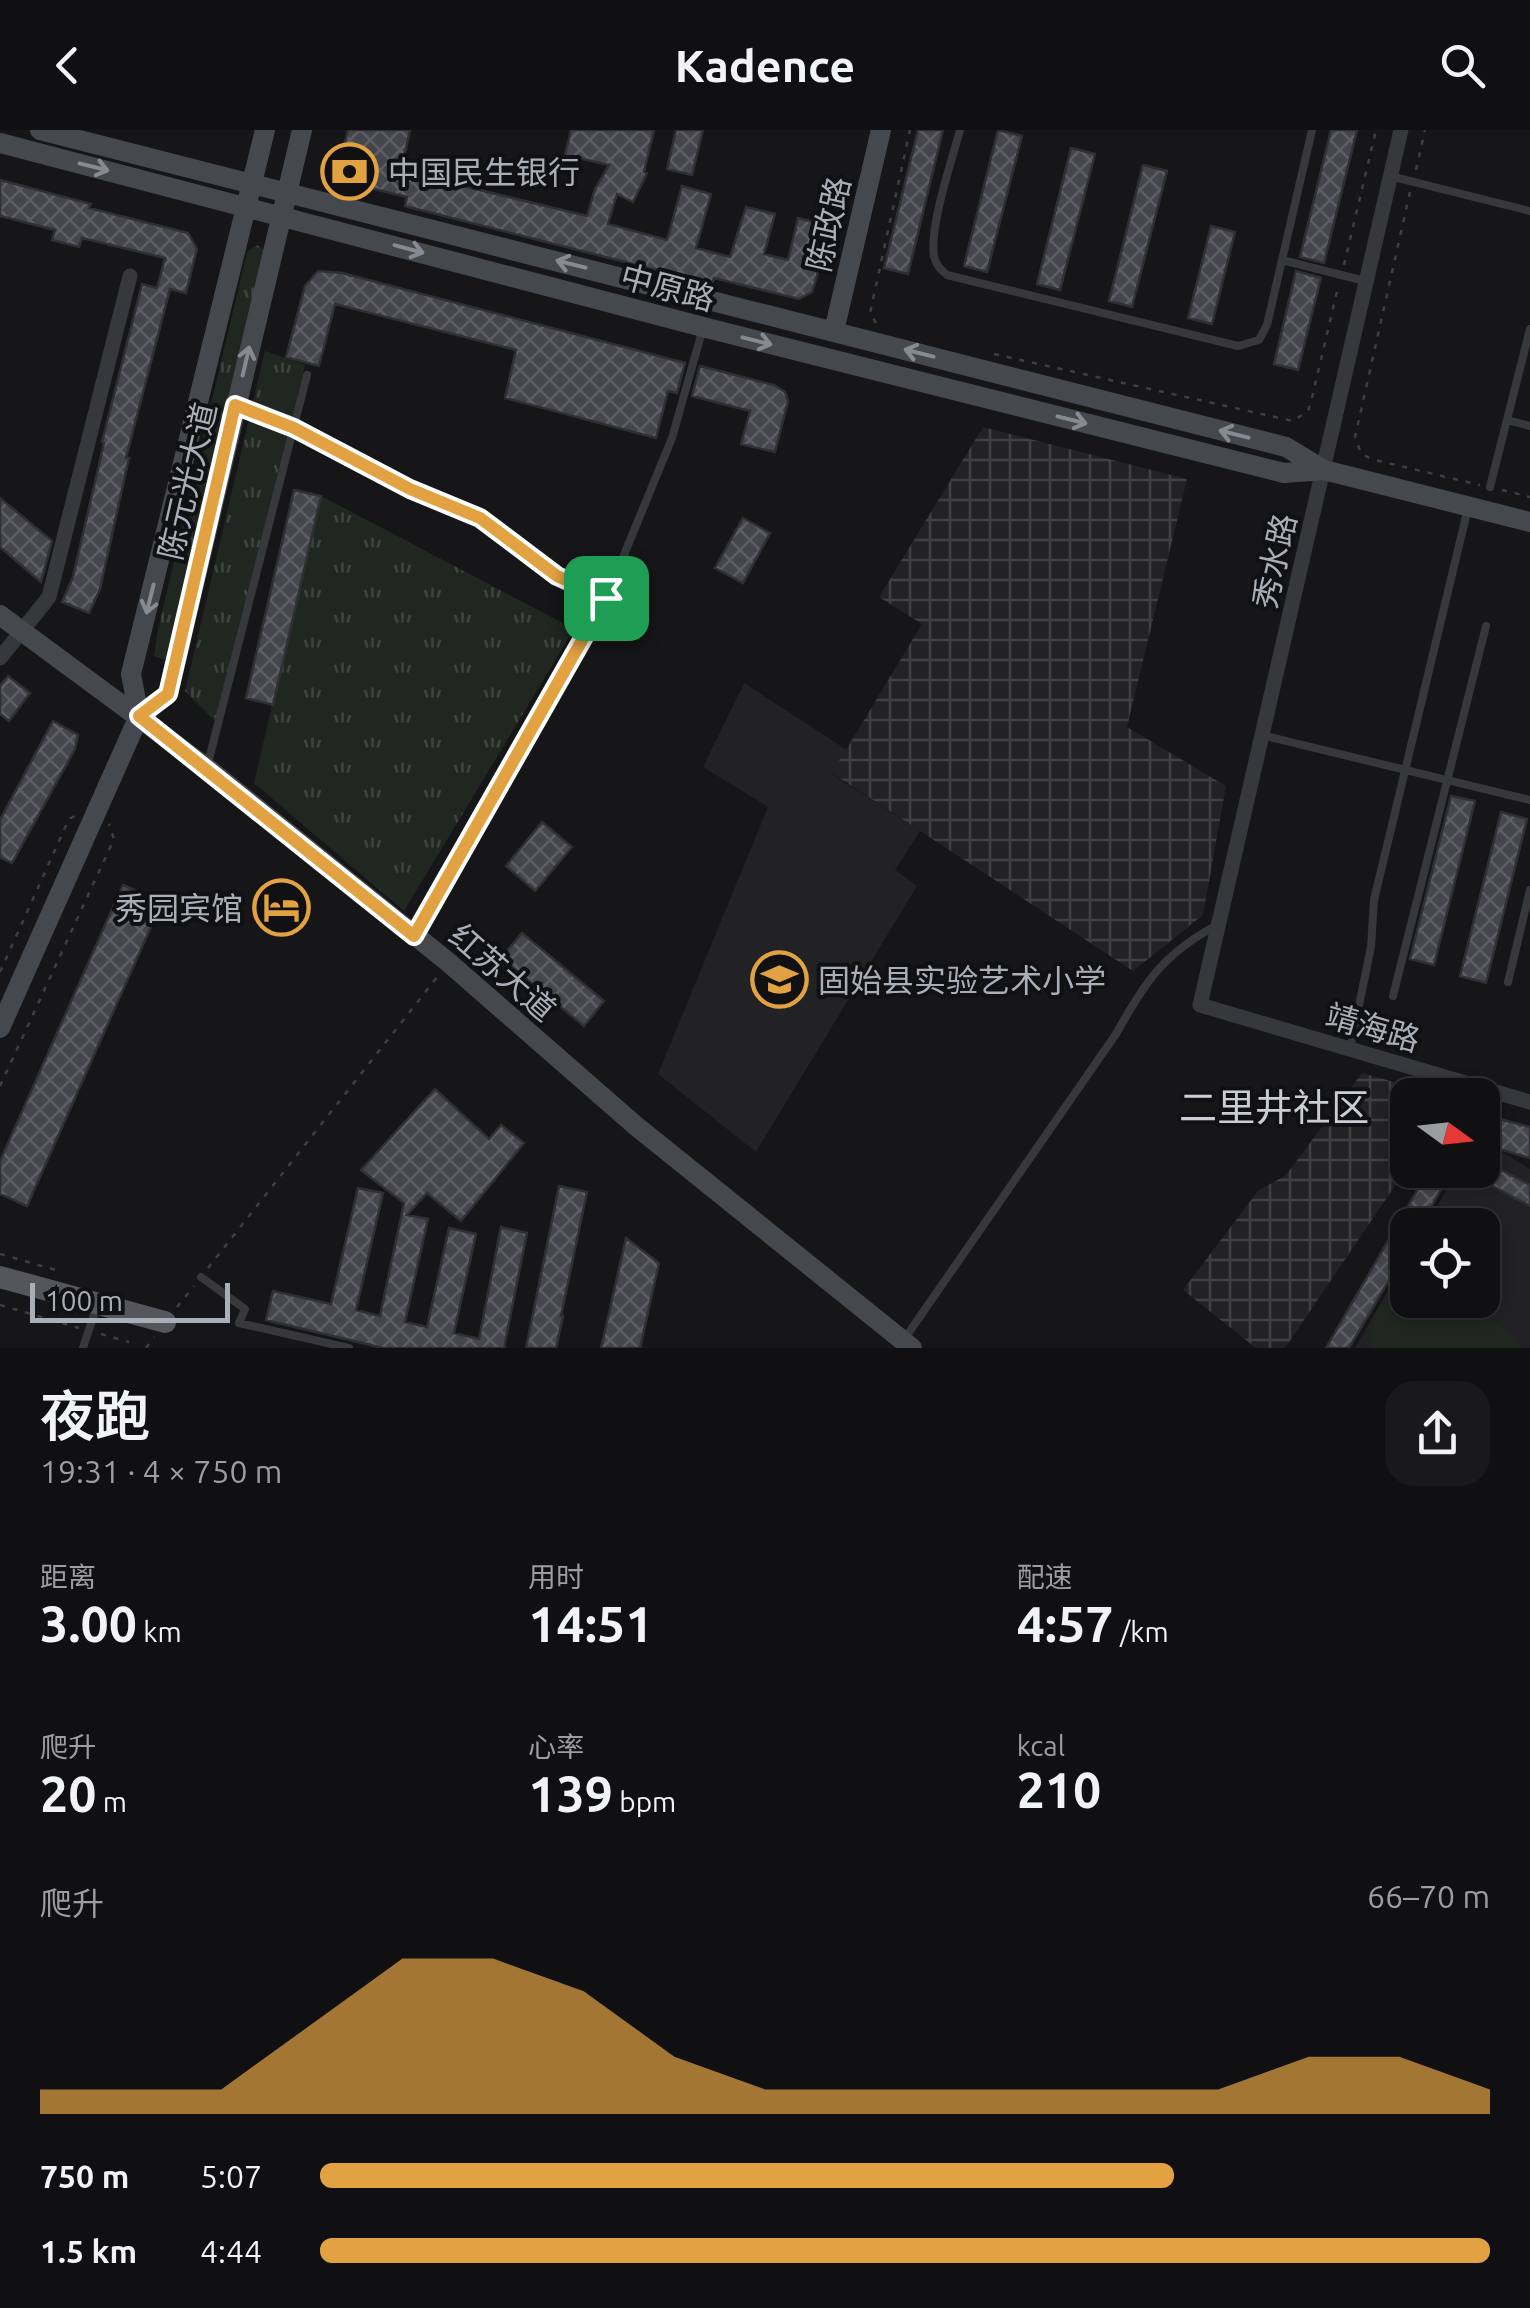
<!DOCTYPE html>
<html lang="zh">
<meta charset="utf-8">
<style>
:root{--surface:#101012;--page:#19191b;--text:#f1f3f6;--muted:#9c9d9f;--line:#303032;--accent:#e3a242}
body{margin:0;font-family:Ubuntu,"Noto Sans SC",sans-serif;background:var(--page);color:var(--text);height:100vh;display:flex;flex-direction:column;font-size:38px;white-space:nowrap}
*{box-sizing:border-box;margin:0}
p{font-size:32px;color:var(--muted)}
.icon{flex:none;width:55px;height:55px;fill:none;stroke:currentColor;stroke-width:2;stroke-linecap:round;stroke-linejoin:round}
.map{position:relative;height:1218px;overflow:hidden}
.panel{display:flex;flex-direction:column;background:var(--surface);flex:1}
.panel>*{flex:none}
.needle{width:65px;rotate:105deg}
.fabs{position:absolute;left:1390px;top:948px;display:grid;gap:20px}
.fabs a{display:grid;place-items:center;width:110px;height:110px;border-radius:20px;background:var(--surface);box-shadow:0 5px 15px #0003,0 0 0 2px var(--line);font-size:50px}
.scale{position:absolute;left:30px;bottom:25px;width:200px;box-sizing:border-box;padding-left:10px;border:5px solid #a9aeb7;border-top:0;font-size:28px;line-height:35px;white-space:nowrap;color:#a9aeb7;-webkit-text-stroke:8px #111113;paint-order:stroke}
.pin{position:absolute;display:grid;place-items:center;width:85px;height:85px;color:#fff;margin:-42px;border-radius:20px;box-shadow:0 5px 15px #0006}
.round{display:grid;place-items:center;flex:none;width:105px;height:105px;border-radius:30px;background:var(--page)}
.overview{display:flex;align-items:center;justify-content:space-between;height:170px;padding:0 40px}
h1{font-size:55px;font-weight:600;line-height:75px}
.metrics{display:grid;grid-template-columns:repeat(3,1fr);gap:15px;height:170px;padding:10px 40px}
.metrics div{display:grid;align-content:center}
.metrics b{font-size:50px;font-weight:600}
.metrics small{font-size:28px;font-weight:400}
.metrics p{font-size:28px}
.chart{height:280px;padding:20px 40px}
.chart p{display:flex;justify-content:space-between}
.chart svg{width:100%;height:180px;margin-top:10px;fill:var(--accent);opacity:.7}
ul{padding:0 40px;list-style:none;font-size:32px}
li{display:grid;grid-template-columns:160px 120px 1fr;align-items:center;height:75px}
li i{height:25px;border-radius:12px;background:var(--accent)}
header{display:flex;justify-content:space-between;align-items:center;height:130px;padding:0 40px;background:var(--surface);font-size:45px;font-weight:600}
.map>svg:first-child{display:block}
.built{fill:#222225}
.industrial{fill:url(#industrial-grid)}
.grass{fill:url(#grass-tufts)}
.pitch{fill:#202721}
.building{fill:url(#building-cross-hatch);stroke:#303034;stroke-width:2.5}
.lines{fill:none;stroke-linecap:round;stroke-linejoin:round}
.path{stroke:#3d3f43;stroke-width:2.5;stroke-dasharray:5 8;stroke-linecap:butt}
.lane{stroke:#37383c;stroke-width:8}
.street{stroke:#37383c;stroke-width:15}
.secondary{stroke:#45484c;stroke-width:20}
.primary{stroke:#54565b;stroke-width:22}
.oneway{stroke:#868a92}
.route-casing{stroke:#fff;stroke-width:20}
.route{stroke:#e3a242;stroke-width:12}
.labels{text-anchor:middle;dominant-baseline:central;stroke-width:8;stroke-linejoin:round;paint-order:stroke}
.poi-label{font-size:32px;fill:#a9aeb7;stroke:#111113;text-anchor:start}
.street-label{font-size:32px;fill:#a9aeb7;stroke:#111113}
.quarter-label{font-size:38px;fill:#cacdd3;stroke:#111113}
</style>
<header><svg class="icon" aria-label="back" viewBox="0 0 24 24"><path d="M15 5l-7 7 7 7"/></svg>Kadence<svg class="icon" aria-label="search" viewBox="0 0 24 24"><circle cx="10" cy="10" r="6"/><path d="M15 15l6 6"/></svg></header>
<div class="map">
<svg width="1530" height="1218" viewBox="0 0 1530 1218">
<defs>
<pattern id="industrial-grid" width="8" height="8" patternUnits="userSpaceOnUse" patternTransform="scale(2.5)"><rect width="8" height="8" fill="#222225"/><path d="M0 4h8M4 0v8" fill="none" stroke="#3f4042"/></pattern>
<pattern id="grass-tufts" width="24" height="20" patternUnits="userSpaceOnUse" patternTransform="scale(2.5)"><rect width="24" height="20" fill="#202721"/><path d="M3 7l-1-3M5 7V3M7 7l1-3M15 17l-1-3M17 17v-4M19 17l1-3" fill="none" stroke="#3e443f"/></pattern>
<pattern id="building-cross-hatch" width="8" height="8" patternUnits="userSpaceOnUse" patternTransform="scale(2.5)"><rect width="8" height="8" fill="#45464b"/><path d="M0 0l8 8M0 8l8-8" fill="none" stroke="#5d5e63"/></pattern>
</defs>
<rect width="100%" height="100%" fill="#161618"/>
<path class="built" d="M 744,553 L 847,620 L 832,644 L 920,701 L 895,740 L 917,756 L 756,1022 L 658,944 L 768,677 L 703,637 Z
M 1483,1011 L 1530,1039 L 1530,1218 L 1355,1218 L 1407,1127 L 1408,1170 L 1482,1170 L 1482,1095 L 1426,1095 L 1458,1040 L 1482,1040 Z"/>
<path class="industrial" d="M 983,297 L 1187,349 L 1127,597 L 1226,656 L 1203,785 L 1133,841 L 832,643 L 922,494 L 879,467 Z
M 1362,943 L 1439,965 L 1408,965 L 1407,1038 L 1285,1218 L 1256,1218 L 1183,1160 L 1258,1061 L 1286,1045 Z"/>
<path class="grass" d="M 257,115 L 266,121 L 169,531 L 154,526 L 157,504 L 247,122 Z
M 265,221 L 305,235 L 215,591 L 185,561 Z
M 321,366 L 574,499 L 404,781 L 254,653 Z"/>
<path class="pitch" d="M 1407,1160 L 1408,1170 L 1454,1170 L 1506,1200 L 1519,1218 L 1372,1218 C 1368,1188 1381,1171 1407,1160 Z"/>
<path class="building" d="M 348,0 L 410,0 L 401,41 L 587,86 L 595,59 L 609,35 L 565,25 L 571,0 L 654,0 L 644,42 L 647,43 L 633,72 L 617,64 L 608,94 L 667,110 L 682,56 L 711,64 L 696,118 L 730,127 L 746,77 L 775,84 L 764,124 L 788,130 L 798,88 L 830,96 L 815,153 L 812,162 L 799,169 L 714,148 L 712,154 L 405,76 L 407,67 L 349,53 L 339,36 Z
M 676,0 L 703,0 L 692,45 L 667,39 Z
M 918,0 L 943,0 L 908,144 L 884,138 Z
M 998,0 L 1022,6 L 987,142 L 964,136 Z
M 1331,0 L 1357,0 L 1324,133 L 1300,127 Z
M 1071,18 L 1095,24 L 1060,160 L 1037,154 Z
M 1143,35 L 1167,41 L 1132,177 L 1109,171 Z
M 0,50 L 91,74 L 89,78 L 188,103 L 197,119 L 186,163 L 170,159 L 126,328 L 129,328 L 100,459 L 89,483 L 62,472 L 73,447 L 104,313 L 102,312 L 142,154 L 157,158 L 165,128 L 82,108 L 79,117 L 52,110 L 55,100 L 0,86 Z
M 1211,96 L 1235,102 L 1212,194 L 1188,188 Z
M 318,141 L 342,143 L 685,233 L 677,263 L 668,261 L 656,308 L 505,268 L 516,220 L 335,174 L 319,236 L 286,227 L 305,156 Z
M 1296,141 L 1321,148 L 1298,240 L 1274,234 Z
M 700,236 L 774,255 L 785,262 L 788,271 L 775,322 L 741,314 L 750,281 L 692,266 Z
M 294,360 L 321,366 L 273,575 L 246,568 Z
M 0,368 L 52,411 L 41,452 L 0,417 Z
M 743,388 L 770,403 L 743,453 L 715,438 Z
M 8,546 L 30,563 L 9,591 L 0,584 L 0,556 Z
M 53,591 L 78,605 L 75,619 L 12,733 L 0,727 L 0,690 Z
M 1451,666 L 1475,671 L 1434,835 L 1410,829 Z
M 1501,682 L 1527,689 L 1486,853 L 1460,846 Z
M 542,692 L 572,717 L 535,761 L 506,736 Z
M 123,755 L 162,772 L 27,1076 L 0,1064 L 0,1031 Z
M 522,803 L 604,871 L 584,896 L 501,828 Z
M 435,959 L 489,1009 L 501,995 L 524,1013 L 461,1091 L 427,1063 L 407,1085 L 428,1089 L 405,1192 L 427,1197 L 449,1098 L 476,1104 L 454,1203 L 479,1209 L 501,1097 L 527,1103 L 504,1218 L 383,1218 L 266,1190 L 273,1161 L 331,1174 L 358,1058 L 383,1063 L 356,1180 L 380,1186 L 404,1073 L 361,1040 Z
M 1492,987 L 1530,997 L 1530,1028 L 1485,1015 Z
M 1482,1030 L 1530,1055 L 1530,1076 L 1463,1040 L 1482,1040 Z
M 1429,1040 L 1452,1040 L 1421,1095 L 1408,1095 L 1408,1118 L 1349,1218 L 1326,1218 Z
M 559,1056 L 587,1062 L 561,1186 L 563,1186 L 556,1218 L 526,1218 Z
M 626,1108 L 659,1133 L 640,1218 L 601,1218 Z"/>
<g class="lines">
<path class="path" d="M 1416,40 L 1425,0
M 1410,62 L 1355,307 L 1361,323 L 1371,329 L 1480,355
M 1344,135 L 1376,0
M 876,193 L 870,183 L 910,0
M 994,224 L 1293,291 L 1308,281 L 1311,272 L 1338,157
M 1502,360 L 1530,367
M 0,842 L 69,689 L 77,685
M 0,956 L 114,709 L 109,694
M 0,1124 L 56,1140
M 208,1138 L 438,846
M 0,1175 L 79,1198
M 177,1177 L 194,1156
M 101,1204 L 129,1212
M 146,1218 L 154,1207"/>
<path class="lane" d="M 960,0 C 952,30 929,97 934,126 C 936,135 940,139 947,145 L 1238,216 L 1259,210 L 1267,195 L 1312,0
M 1390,46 L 1530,81
M 1282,130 L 1365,151
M 240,277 L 294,297 L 410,359 L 480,388 L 557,446 L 606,468
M 1507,290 L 1530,296
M 1490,357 L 1530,199
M 1261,605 L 1530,670
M 208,633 L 307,245
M 417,802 L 601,481 L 672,308 L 703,198
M 1508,852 L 1530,760
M 1393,866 L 1486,496
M 1350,919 L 1371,817 L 1374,770 L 1468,378
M 201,1147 L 245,1179 L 239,1193 L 349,1218
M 903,1211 L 1116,904 C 1145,852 1163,824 1217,795
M 83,1218 L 97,1175"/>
<path class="street" d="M 1401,0 L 1200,875 L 1530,972
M 0,528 L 49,467 L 130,146"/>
<path class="secondary" d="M 40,0 L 1286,317 L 1324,340 L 1530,392
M 0,13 L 703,197 L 1284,343 L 1324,340
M 834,201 L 881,0
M 0,485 L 207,638 L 448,832 L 636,996 L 912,1218
M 139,586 L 131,544 L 265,0
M 0,898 L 139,586 L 168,564 L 302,0"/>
<path class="primary" d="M 0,1147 L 165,1192"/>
</g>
<defs><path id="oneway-shaft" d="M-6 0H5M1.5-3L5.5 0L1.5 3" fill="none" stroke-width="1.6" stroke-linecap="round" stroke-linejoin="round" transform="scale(2.5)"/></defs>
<g class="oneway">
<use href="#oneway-shaft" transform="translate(94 37) rotate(14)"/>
<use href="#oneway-shaft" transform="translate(409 119) rotate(15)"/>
<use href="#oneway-shaft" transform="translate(571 134) rotate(-166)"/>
<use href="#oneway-shaft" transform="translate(757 211) rotate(14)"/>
<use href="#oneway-shaft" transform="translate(919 223) rotate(-166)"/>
<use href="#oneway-shaft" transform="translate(246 231) rotate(-77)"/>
<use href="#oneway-shaft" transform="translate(1072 290) rotate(14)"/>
<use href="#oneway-shaft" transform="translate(1234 304) rotate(-166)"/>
<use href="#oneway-shaft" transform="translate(150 469) rotate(104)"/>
</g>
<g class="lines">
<defs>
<path id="route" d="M 235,275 L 294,298 L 410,359 L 480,388 L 557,446 L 606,468 L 414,806 L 139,586 L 168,564 Z"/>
</defs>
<use href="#route" class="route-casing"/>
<use href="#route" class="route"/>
</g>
<defs>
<symbol id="bank-ring" viewBox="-11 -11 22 22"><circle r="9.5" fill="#111113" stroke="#e3a242" stroke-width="1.5"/><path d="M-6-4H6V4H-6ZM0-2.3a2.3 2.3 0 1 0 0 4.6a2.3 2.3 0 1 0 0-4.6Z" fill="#e3a242"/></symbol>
<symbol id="hotel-ring" viewBox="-11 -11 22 22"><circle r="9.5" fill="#111113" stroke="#e3a242" stroke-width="1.5"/><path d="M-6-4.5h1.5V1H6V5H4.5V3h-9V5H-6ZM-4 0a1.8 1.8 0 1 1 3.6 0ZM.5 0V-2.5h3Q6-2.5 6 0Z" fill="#e3a242"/></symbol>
<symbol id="school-ring" viewBox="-11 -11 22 22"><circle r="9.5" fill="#111113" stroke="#e3a242" stroke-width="1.5"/><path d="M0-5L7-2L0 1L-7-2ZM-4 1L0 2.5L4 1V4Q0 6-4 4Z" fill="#e3a242"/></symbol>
</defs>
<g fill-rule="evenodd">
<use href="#bank-ring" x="318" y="10" width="63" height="63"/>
<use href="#hotel-ring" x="250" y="746" width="63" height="63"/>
<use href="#school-ring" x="748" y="818" width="63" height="63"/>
</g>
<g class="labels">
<g class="poi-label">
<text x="388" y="42">中国民生银行</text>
<text x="243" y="778" text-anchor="end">秀园宾馆</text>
<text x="818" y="850">固始县实验艺术小学</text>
</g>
<g class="street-label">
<text transform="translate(828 94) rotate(-77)">陈政路</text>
<text transform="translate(668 157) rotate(15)">中原路</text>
<text transform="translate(187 351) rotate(-77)">陈元光大道</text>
<text transform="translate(1274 431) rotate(-77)">秀水路</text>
<text transform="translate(503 842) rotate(41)">红苏大道</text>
<text transform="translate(1373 897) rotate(16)">靖海路</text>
</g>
<g class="quarter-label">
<text x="1274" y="977">二里井社区</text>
</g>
</g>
</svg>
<div class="fabs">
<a><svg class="needle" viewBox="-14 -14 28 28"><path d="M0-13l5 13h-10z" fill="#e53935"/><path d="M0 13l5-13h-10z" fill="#9c9d9f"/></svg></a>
<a><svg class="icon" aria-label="locate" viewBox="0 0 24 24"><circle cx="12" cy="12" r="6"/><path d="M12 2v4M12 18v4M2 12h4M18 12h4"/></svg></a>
</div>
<div class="scale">100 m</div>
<div class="pin" style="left:606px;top:468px;background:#1e9e55"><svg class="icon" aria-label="arrive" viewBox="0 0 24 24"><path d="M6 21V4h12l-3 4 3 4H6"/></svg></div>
</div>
<section class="panel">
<div class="overview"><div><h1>夜跑</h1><p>19:31 · 4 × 750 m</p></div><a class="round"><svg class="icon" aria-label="share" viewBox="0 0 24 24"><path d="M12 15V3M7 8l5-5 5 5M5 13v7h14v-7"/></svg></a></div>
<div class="metrics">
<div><p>距离</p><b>3.00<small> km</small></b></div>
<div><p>用时</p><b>14:51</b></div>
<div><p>配速</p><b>4:57<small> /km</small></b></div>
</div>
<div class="metrics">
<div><p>爬升</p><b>20<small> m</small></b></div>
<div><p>心率</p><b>139<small> bpm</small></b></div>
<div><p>kcal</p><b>210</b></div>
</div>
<div class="chart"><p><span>爬升</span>66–70 m</p>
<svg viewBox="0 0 160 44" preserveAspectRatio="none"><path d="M0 44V38L10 38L20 38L30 22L40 6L50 6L60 14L70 30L80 38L90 38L100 38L110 38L120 38L130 38L140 30L150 30L160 38V44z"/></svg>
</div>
<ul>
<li><b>750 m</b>5:07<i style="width:73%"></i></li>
<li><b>1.5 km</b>4:44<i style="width:100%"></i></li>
</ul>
</section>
